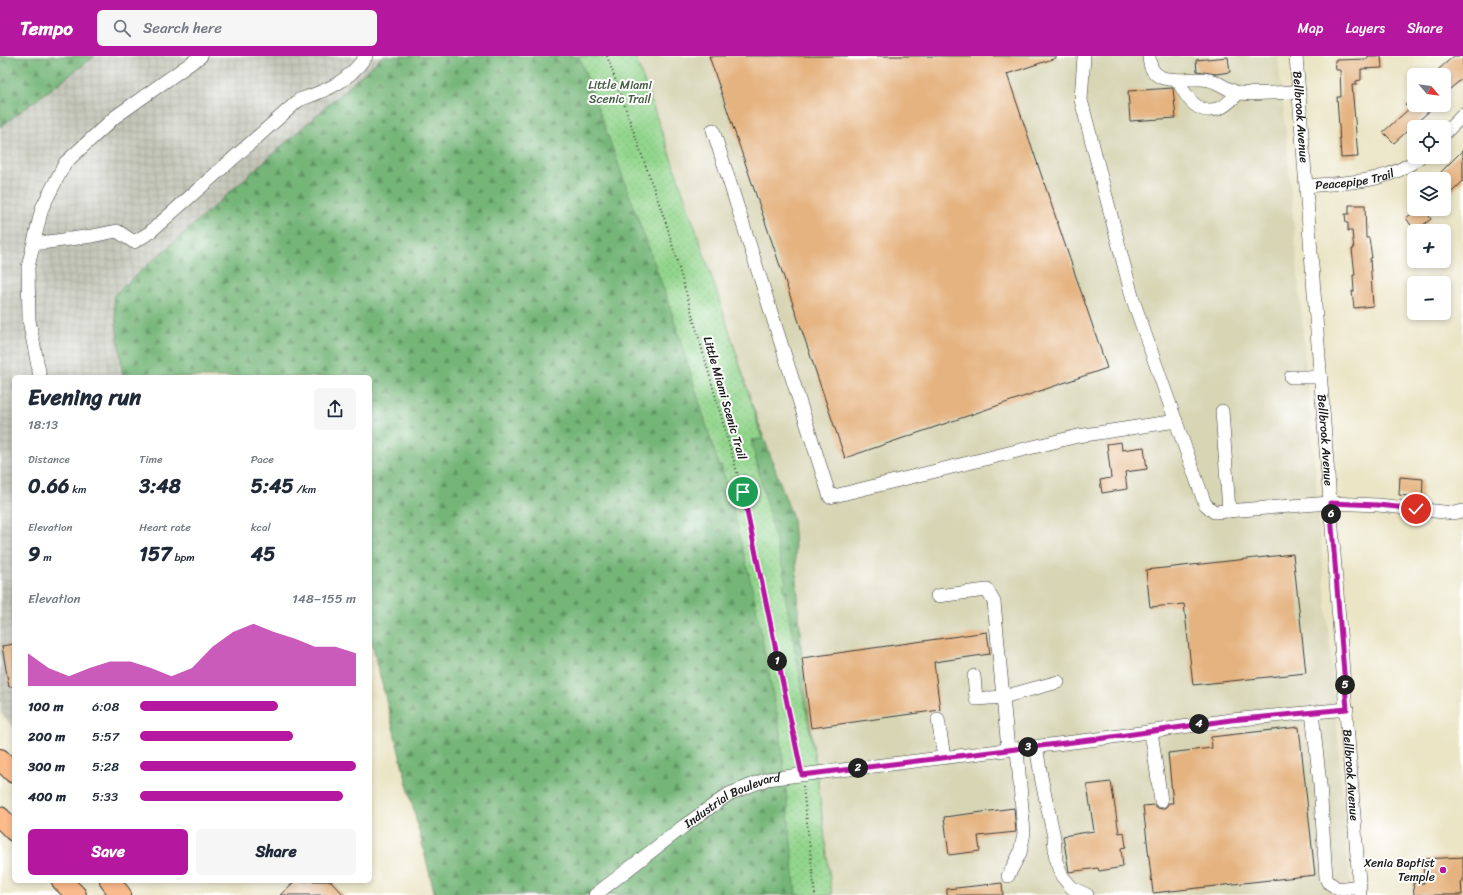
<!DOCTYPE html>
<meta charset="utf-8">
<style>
:root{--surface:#fff;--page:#f6f6f7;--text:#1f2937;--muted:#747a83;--accent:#b5179e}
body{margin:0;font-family:Sriracha,sans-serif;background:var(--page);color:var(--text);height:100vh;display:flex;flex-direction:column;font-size:15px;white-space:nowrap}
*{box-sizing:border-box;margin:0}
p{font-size:13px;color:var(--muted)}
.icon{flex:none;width:22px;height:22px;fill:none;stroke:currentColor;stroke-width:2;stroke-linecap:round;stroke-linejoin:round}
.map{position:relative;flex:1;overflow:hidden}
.panel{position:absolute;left:12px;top:319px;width:360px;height:508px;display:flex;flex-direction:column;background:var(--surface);border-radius:6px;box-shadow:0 2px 6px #0003}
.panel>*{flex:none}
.needle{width:26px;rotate:118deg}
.tools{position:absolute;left:1407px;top:12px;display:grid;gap:8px}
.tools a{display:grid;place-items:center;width:44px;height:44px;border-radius:6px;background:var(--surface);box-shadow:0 2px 6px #0003;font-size:20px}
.pin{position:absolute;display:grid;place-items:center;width:34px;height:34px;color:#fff;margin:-17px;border:2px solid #fff;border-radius:50%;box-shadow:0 1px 4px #0007}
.km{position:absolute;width:20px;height:20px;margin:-10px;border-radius:50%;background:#222;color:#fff;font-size:11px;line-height:20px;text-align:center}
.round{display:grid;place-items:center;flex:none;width:42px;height:42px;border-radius:6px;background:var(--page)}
.headline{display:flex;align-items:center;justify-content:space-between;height:68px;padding:0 16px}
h1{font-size:22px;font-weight:800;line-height:30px}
.figures{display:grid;grid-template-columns:repeat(3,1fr);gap:6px;height:68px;padding:4px 16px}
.figures div{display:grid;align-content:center}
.figures b{font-size:20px;font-weight:800}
.figures small{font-size:11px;font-weight:400}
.figures p{font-size:11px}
.chart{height:112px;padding:8px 16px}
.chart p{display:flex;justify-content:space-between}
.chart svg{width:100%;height:72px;margin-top:4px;fill:var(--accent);opacity:.7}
.primary-button{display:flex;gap:8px;margin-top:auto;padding:8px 16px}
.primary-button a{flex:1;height:46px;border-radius:6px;background:var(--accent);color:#fff;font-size:16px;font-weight:800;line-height:46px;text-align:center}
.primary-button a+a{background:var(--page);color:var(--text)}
ul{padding:0 16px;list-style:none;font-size:13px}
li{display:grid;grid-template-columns:64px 48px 1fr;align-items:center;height:30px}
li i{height:10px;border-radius:5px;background:var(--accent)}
header{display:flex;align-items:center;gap:24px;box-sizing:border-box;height:56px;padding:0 20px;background:var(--accent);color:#fff}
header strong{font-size:19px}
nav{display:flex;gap:22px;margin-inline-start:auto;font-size:14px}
.search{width:280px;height:36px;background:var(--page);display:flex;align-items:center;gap:10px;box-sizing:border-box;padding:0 14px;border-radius:6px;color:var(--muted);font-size:15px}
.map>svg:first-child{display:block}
.built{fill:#d8d5b5}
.industrial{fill:url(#industrial-grid)}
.forest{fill:url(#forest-firs);stroke:#48694a}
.park{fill:url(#park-dots);stroke:#577854}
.building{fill:#e5b380}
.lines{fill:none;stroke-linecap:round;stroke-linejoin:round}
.minor-casing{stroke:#3b3a36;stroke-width:14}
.highway-casing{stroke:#3b3a36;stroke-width:22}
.path{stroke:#3b3a36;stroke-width:2;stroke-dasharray:1 3;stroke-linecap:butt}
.minor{stroke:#fff;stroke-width:13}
.highway{stroke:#fbbb8c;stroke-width:20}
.route-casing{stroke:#fff;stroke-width:8}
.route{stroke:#b5179e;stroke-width:5}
.poi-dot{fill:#b5179e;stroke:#fff;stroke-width:1.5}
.labels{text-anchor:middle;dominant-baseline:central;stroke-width:4;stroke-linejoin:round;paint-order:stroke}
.park-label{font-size:12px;fill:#455d43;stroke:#fff}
.street-label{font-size:12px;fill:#1c1c1c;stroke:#fff}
.poi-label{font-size:12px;fill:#1c1c1c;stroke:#fff;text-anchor:end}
</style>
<header>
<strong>Tempo</strong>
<div class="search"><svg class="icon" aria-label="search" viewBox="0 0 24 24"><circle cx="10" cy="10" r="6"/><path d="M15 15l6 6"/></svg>Search here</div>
<nav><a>Map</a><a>Layers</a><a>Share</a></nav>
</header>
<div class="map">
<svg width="1463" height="839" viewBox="0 0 1463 839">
<defs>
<pattern id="industrial-grid" width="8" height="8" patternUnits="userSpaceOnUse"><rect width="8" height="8" fill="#c4c6b9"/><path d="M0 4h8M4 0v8" fill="none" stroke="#a8aa9e"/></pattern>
<pattern id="forest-firs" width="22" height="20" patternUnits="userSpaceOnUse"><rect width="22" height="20" fill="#75b678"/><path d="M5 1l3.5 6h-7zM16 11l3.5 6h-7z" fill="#5f9362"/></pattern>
<pattern id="park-dots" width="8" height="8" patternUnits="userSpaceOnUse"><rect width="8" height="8" fill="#92d58c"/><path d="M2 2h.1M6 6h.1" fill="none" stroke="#7db678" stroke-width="1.8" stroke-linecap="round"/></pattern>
</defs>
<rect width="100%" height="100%" fill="#fff"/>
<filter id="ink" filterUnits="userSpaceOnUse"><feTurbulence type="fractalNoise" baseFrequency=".025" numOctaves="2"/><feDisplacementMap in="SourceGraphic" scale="8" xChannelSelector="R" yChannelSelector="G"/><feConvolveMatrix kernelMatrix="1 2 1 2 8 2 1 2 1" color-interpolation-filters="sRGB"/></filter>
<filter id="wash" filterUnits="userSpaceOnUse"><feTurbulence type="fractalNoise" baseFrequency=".012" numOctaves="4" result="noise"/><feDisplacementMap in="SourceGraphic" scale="16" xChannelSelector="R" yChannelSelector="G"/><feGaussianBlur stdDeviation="0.9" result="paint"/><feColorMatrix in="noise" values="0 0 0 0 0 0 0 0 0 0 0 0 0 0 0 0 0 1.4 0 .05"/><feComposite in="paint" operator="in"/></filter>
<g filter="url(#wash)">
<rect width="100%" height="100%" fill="#ebe5c6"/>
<path class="built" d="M 627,0 L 1278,0 L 1287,88 L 1351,839 L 829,839 L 811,672 L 802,602 Z"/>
<path class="industrial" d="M 36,0 L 440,0 L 155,321 L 14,321 L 14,672 L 0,656 L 0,34 Z"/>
<path class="forest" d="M 0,0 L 95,0 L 0,71 Z
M 383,0 L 627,0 L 793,463 L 802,602 L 811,672 L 829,839 L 435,839 L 370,580 L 370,321 L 123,321 L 113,240 Z"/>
<path class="park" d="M 579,0 L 635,0 C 680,127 725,253 762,383 L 751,384 L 786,527 L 783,528 L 815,703 L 832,839 L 796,839 L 781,681 L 753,535 L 725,422 L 721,409 L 719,411 L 686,302 L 669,248 Z"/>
<g id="blocks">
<path class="building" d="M 709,0 L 1056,0 L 1056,2 L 1007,18 L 1107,312 L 845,402 Z
M 1368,0 L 1381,0 L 1382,12 L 1361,13 L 1361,24 L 1356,25 L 1356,29 L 1352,29 L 1358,101 L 1341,102 L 1337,41 L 1341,41 L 1340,14 L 1336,14 L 1335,4 L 1368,3 Z
M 1454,0 L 1463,0 L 1463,22 L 1444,38 L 1444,19 L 1432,19 Z
M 1228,1 L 1230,16 L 1216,18 L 1197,15 L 1196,4 Z
M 1173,32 L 1176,62 L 1130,65 L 1128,35 Z
M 1405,49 L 1436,49 L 1394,87 L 1383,76 L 1409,53 Z
M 1463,94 L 1463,125 L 1449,139 L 1444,133 L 1444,123 L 1434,123 Z
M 1349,149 L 1365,149 L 1366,182 L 1369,182 L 1372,202 L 1370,202 L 1373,250 L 1354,252 L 1352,235 L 1354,236 L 1353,219 L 1355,219 L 1352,193 L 1354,193 L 1352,175 L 1348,175 L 1348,167 L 1346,167 L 1345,158 L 1349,158 Z
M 1418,153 L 1424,153 L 1431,163 L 1415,175 L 1406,162 Z
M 1121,386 L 1122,394 L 1144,391 L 1147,413 L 1125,416 L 1127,433 L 1102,437 L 1100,424 L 1111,422 L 1107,388 Z
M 1400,421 L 1423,423 L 1422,446 L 1408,444 L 1408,440 L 1399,439 Z
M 1293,498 L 1306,617 L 1193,629 L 1184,548 L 1150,551 L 1146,514 Z
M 987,576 L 990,598 L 934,606 L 940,654 L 811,672 L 802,602 Z
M 14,588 L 14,630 L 9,631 L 2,590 Z
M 1299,671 L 1315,819 L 1153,837 L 1143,750 L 1154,749 L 1158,752 L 1162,753 L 1166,751 L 1169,747 L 1173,747 L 1168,697 L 1212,692 L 1211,681 Z
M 1111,726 L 1119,777 L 1124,776 L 1126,791 L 1121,792 L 1123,811 L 1099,815 L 1098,812 L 1069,816 L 1063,780 L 1094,775 L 1087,729 Z
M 1014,752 L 1016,776 L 978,780 L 980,795 L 949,799 L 944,761 Z
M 1463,801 L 1463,825 L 1461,825 L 1462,839 L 1414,839 L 1413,827 L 1424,827 L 1423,803 Z
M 295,825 L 331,825 L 344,839 L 280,839 Z
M 1002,827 L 1003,839 L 947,839 L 947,833 Z"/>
</g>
</g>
<g filter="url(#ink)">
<use href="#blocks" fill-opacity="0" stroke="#3b3a36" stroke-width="1"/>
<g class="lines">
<defs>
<g id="minor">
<path d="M 1084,0 L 1081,44 L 1133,244 L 1205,448 L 1214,456 L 1330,447 L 1378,449 L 1453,457 L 1463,455"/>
<path d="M 1149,0 C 1150,36 1190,19 1209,24 C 1220,26 1229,36 1240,37 C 1258,39 1281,36 1299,36"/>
<path id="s1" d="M 1296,0 L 1360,839"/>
<path d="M 1178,24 C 1186,42 1199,62 1222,51 C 1228,48 1234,41 1239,37"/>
<path d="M 713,74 L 830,441 L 1078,380 L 1176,365"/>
<path d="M 1444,78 L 1463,59"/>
<path id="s2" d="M 1307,130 C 1347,126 1387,128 1420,101"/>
<path d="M 34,188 L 92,180 L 117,175 L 134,186 L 149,177 L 299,44 C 328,34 348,26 366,0"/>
<path d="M 40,321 L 29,264 L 28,211 L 42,152 L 65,107 L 115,61 L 201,0"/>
<path d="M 1291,321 L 1320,321"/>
<path d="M 1222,355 L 1229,455"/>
<path d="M 937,540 L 987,534 L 994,546 L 1003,641 L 976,643 L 974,620"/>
<path d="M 1312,656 L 1320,728 L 1326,822 L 1328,826 L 1338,833 L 1360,830"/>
<path d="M 938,663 L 944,701"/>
<path d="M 1151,675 L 1161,745"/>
<path d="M 1036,690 L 1042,726 L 1054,781 L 1056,805 L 1062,820 L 1072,832 L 1087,839"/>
<path d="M 1008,693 L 1003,641 L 1058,626"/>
<path d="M 1008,820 L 1020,797 L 1024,777 L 1017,693"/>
<path id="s3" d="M 595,839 L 684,770 L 729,738 L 767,723 L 1098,683 L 1231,664 L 1347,653"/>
</g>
<path id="highway" d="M 0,703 L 14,717
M 0,761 L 14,775
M 62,825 L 76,839
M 110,825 L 121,839"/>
</defs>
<use href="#minor" class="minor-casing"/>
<use href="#highway" class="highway-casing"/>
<path class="path" d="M 607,0 L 667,170 L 743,437 L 800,708
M 803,730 L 815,839"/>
<use href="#minor" class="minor"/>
<use href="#highway" class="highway"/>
</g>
</g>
<g class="lines" filter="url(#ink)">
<defs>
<path id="route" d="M 743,436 L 802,719 L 1098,683 L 1231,664 L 1347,653 L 1330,447 L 1378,449 L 1416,453"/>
</defs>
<use href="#route" class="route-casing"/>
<use href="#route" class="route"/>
</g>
<circle class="poi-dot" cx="1443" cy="814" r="4"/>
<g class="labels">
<g class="park-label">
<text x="620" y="29">Little Miami<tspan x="620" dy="14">Scenic Trail</tspan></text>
</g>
<g class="street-label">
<text stroke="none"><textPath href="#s1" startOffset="61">Bellbrook Avenue</textPath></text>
<text stroke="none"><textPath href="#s2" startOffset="48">Peacepipe Trail</textPath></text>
<text transform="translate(725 342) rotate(74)">Little Miami Scenic Trail</text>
<text stroke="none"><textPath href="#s1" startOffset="385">Bellbrook Avenue</textPath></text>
<text stroke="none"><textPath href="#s1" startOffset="721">Bellbrook Avenue</textPath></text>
<text stroke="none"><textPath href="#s3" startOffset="168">Industrial Boulevard</textPath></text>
</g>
<g class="poi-label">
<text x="1435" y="807">Xenia Baptist<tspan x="1435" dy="14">Temple</tspan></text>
</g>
</g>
</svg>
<div class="tools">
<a><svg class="needle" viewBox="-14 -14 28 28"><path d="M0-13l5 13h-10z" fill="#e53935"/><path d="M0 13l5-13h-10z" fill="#747a83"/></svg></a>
<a><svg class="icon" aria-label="locate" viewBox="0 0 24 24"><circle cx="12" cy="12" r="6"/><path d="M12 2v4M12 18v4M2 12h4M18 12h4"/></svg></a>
<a><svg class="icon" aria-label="layers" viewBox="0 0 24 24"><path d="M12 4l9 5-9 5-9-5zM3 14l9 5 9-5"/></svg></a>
<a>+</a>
<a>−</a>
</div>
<div class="pin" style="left:743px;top:436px;background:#1e9e55"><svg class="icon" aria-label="arrive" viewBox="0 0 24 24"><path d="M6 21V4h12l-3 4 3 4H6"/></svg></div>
<div class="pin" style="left:1416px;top:453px;background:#d93025"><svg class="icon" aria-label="check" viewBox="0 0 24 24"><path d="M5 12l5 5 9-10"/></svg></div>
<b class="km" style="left:777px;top:605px">1</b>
<b class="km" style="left:858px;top:712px">2</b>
<b class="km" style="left:1028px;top:691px">3</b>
<b class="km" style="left:1199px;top:668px">4</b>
<b class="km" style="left:1345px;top:629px">5</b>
<b class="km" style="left:1331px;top:458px">6</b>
<section class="panel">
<div class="headline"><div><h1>Evening run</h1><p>18:13</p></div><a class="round"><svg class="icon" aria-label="share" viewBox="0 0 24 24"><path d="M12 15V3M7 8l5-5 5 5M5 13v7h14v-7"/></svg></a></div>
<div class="figures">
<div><p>Distance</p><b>0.66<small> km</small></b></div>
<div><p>Time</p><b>3:48</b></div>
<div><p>Pace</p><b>5:45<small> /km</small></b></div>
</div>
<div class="figures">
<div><p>Elevation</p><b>9<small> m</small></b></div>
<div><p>Heart rate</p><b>157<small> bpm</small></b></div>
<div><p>kcal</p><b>45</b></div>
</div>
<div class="chart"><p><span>Elevation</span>148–155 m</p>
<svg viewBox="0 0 160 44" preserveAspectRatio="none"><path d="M0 44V24L10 33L20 38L30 33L40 29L50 29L60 33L70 38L80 33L90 20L100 11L110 6L120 11L130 15L140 20L150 20L160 24V44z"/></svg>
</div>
<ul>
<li><b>100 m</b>6:08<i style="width:64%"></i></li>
<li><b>200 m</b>5:57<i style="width:71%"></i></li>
<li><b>300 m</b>5:28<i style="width:100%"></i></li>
<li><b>400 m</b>5:33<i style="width:94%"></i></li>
</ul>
<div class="primary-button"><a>Save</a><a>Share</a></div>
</section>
</div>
